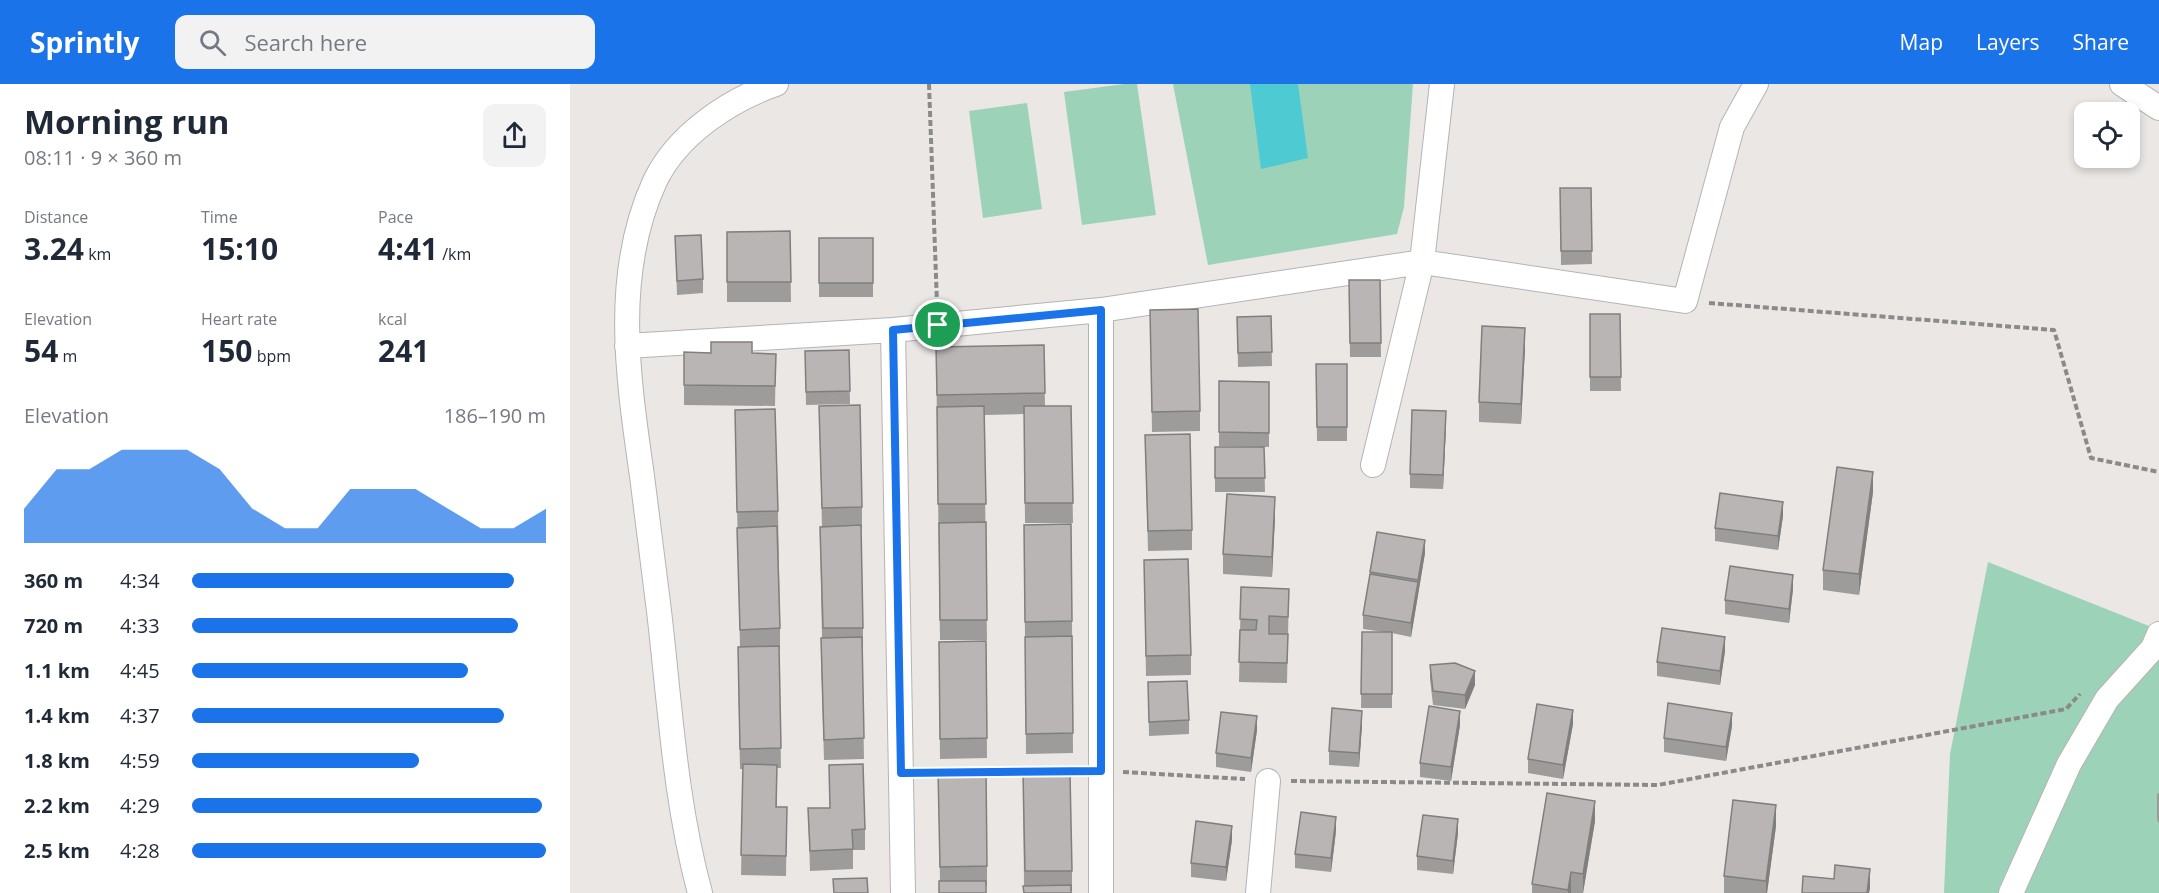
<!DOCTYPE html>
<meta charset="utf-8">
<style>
:root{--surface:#fff;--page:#f2f2f3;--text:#1f2937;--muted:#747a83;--accent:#1a73e8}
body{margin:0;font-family:"Open Sans",sans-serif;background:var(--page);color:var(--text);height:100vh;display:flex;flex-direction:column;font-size:22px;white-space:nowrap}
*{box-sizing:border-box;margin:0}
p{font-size:20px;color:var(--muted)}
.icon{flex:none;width:33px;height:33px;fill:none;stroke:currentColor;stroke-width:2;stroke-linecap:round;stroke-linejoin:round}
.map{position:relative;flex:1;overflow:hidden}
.drawer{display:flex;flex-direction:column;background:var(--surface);width:570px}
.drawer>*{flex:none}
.tools{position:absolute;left:1504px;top:18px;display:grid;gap:12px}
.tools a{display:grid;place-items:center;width:66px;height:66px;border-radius:12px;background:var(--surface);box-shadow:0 3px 9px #0003;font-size:30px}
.pin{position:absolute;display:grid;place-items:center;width:51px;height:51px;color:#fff;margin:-26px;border:3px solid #fff;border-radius:50%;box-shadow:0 2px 6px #0007}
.round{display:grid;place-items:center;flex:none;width:63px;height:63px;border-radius:12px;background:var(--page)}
.overview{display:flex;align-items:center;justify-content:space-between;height:102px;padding:0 24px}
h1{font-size:33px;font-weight:700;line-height:45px}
.metrics{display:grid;grid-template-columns:repeat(3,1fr);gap:9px;height:102px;padding:6px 24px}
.metrics div{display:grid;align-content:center}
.metrics b{font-size:30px;font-weight:700}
.metrics small{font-size:16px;font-weight:400}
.metrics p{font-size:16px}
.chart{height:168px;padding:12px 24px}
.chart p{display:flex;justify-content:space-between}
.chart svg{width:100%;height:108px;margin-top:6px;fill:var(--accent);opacity:.7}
ul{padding:0 24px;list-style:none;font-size:20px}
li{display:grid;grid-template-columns:96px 72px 1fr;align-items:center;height:45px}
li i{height:15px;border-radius:8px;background:var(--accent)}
header{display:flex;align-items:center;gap:36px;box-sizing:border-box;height:84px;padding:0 30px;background:var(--accent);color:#fff}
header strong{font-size:28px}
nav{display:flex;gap:33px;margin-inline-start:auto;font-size:21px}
.search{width:420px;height:54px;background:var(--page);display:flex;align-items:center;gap:15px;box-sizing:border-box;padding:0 21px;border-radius:12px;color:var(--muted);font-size:22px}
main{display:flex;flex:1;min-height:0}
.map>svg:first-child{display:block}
.green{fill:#9cd3b8}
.water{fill:#4ecad3}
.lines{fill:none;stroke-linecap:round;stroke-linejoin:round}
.minor-casing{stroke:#b7b3b2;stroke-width:26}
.path{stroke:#8c8a89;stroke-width:4;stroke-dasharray:6 3;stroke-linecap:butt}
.minor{stroke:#fff;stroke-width:24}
.wall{fill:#9e9c9b}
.shaded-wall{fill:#817f7e}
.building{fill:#b8b5b4;stroke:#817f7e;stroke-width:1.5}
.route-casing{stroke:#fff;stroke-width:12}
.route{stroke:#1a73e8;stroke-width:8}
</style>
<header>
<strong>Sprintly</strong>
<div class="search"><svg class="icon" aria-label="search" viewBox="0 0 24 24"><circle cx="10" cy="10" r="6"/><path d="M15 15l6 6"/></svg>Search here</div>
<nav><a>Map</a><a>Layers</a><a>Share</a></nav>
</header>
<main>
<section class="drawer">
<div class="overview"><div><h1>Morning run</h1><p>08:11 · 9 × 360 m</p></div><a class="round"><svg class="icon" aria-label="share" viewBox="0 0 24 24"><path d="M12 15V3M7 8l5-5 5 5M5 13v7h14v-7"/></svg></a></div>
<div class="metrics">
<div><p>Distance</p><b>3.24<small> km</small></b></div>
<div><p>Time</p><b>15:10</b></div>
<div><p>Pace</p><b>4:41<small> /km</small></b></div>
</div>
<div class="metrics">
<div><p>Elevation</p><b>54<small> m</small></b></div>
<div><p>Heart rate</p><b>150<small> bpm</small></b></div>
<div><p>kcal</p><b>241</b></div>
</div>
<div class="chart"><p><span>Elevation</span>186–190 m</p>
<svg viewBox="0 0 160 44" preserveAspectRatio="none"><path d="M0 44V30L10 14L20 14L30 6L40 6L50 6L60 14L70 30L80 38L90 38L100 22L110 22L120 22L130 30L140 38L150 38L160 30V44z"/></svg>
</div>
<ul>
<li><b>360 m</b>4:34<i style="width:91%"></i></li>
<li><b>720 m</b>4:33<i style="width:92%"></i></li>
<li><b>1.1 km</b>4:45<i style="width:78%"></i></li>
<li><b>1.4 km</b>4:37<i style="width:88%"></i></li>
<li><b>1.8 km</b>4:59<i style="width:64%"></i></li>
<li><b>2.2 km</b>4:29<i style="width:99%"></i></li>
<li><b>2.5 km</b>4:28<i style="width:100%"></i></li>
</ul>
</section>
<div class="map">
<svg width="1589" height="809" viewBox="0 0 1589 809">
<rect width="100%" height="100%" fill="#eae7e5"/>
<path class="green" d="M 554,0 L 567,0 L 586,131 L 512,141 L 494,8 Z
M 603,0 L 843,0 L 834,123 L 827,150 L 638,181 Z
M 457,19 L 472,125 L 413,134 L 399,27 Z
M 1418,478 L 1589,546 L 1589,809 L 1374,809 L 1380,670 Z"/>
<path class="water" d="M 680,0 L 728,0 L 738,74 L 691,85 Z"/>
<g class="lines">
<defs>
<path id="minor" d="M 872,0 L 852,178 L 1115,217 L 1162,43 L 1186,0
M 1552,0 L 1589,24
M 323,246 L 333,809
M 57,262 L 323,246 L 531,226 L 852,178 L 803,381
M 130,809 C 105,717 100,621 89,527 C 83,482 78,437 72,392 C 58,294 42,190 85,97 C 107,51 159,16 206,0
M 531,809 L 531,226
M 688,809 L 698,697
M 1441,809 L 1499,680 L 1537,615 L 1583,564 L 1589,550"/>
</defs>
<use href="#minor" class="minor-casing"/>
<path class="path" d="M 359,0 L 367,220
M 1139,219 L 1484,246 L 1521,374 L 1589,388
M 413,688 L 507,687
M 553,688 L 675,695
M 353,689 L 372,688
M 721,697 L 1088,701 L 1496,625 L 1510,610"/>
<use href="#minor" class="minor"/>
</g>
<path class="wall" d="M 990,104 L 1021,104 L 1022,180 L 991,181 Z
M 220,147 L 221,218 L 157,218 L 157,148 Z
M 105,152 L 133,195 L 133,209 L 107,211 Z
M 249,154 L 303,154 L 303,213 L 249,213 Z
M 779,196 L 810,196 L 811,273 L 780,273 Z
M 580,226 L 630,327 L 630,347 L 582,348 Z
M 1020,230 L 1050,230 L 1051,307 L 1020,307 Z
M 701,232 L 702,282 L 668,283 L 667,233 Z
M 474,261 L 475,322 L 501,322 L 503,439 L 455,439 L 454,330 L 414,331 L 417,556 L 370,556 L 366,263 Z
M 955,264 L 951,340 L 909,338 L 909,318 Z
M 279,266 L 280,320 L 236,321 L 235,267 Z
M 114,268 L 206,270 L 205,322 L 114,321 Z
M 746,280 L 777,280 L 777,357 L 747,357 Z
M 649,297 L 699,298 L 699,363 L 694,363 L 695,408 L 645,408 L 645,363 L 691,363 L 649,362 Z
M 249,322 L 292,423 L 292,444 L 291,444 L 293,544 L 293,564 L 292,564 L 294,675 L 254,676 L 251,574 L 251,554 L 252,553 L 250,443 L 252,443 Z
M 165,326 L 208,427 L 210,544 L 210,565 L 209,565 L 211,684 L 207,684 L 207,723 L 217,723 L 216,792 L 171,791 L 173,685 L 170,685 L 168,583 L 168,563 L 170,563 Z
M 876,341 L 873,405 L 840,404 L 840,390 Z
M 575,351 L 622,446 L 622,466 L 578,467 Z
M 1303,408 L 1289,511 L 1253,506 L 1253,486 Z
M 1213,432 L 1208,466 L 1145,457 L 1145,444 Z
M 705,433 L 702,493 L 653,490 L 653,470 Z
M 454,441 L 502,537 L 503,669 L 456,670 Z
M 807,448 L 855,469 L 841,553 L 822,549 L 822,624 L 791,624 L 792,548 L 814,548 L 793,545 L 793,531 Z
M 574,476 L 621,571 L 621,591 L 576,592 Z
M 671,503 L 719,505 L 717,599 L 669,598 Z
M 1223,505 L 1219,539 L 1155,530 L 1155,516 Z
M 416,557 L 417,674 L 370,675 L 369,558 Z
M 1155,567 L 1150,601 L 1087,592 L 1087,578 Z
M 860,581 L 905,601 L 895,625 L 863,621 L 860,595 Z
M 578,598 L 619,636 L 619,650 L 579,652 Z
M 1003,640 L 993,695 L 958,689 L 958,675 Z
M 792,641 L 789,683 L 759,681 L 759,667 Z
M 890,641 L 881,697 L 850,693 L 850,679 Z
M 1162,642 L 1156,677 L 1094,668 L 1094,654 Z
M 687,646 L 681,688 L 646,683 L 646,669 Z
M 259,681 L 295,745 L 295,766 L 283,766 L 283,785 L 240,787 L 238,724 L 260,724 Z
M 368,686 L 417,782 L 417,802 L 370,797 Z
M 453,690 L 502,787 L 502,807 L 454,802 Z
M 1589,709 L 1589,739 L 1587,736 L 1587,710 Z
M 1025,737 L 1013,809 L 962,809 L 962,800 Z
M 1206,742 L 1197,809 L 1154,809 L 1154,792 Z
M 766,747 L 761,788 L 725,784 L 725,770 Z
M 888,749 L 883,790 L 847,786 L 847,772 Z
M 662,756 L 656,797 L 621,793 L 621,779 Z"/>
<path class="shaded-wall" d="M 955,244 L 955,264 L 951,340 L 951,320 Z
M 876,327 L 876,341 L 873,405 L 873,391 Z
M 1303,388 L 1303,408 L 1289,511 L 1289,490 Z
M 705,413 L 705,433 L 702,493 L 702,473 Z
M 1213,418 L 1213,432 L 1208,466 L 1208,452 Z
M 855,456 L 855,469 L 841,553 L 841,539 Z
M 1223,491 L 1223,505 L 1219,539 L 1219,525 Z
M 1155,553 L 1155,567 L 1150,601 L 1150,587 Z
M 905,587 L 905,601 L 895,625 L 895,611 Z
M 1003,626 L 1003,640 L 993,695 L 993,681 Z
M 792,627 L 792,641 L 789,683 L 789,669 Z
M 890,627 L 890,641 L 881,697 L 881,683 Z
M 1162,629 L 1162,642 L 1156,677 L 1156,663 Z
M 687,632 L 687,646 L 681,688 L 681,674 Z
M 1025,717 L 1025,737 L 1013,809 L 1013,790 Z
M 1206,721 L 1206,742 L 1197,809 L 1196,809 L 1196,797 Z
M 766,733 L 766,747 L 761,788 L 761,774 Z
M 888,735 L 888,749 L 883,790 L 883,777 Z
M 662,742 L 662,756 L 656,797 L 656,783 Z
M 1300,785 L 1300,805 L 1299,809 L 1297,809 Z
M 1001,788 L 1001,809 L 998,809 L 998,806 Z"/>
<path class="building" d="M 990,104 L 1021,104 L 1022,167 L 991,167 Z
M 220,147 L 221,198 L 157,198 L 157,148 Z
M 131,151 L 133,195 L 107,197 L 105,152 Z
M 249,154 L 303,154 L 303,199 L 249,199 Z
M 779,196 L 810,196 L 811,259 L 780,259 Z
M 628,225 L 630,327 L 582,328 L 580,226 Z
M 1020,230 L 1050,230 L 1051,293 L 1020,293 Z
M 701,232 L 702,268 L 668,269 L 667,233 Z
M 912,242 L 955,244 L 951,320 L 909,318 Z
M 141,258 L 182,258 L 182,269 L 206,270 L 205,302 L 114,301 L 114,268 L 141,269 Z
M 474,261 L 475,309 L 367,311 L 366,263 Z
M 279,266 L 280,307 L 236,308 L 235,267 Z
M 746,280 L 777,280 L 777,343 L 747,343 Z
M 649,297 L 699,298 L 699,349 L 649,348 Z
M 290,321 L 292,423 L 252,424 L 249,322 Z
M 414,322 L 416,420 L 368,420 L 367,323 Z
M 454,322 L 501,322 L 503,419 L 455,419 Z
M 205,325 L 208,427 L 167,428 L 165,326 Z
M 842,326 L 876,327 L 873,391 L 840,390 Z
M 620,350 L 622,446 L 578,447 L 575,351 Z
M 645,363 L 694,363 L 695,394 L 645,394 Z
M 1267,383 L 1303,388 L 1289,490 L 1253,486 Z
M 1150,409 L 1213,418 L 1208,452 L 1145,444 Z
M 657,410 L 705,413 L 702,473 L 653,470 Z
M 416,438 L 417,536 L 370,536 L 369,439 Z
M 501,440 L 502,537 L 455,538 L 454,441 Z
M 291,441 L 293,544 L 253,544 L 250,443 Z
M 207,442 L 210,544 L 170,546 L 167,444 Z
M 807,448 L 855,456 L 848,496 L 800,488 Z
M 618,475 L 621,571 L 576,572 L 574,476 Z
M 1160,482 L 1223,491 L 1219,525 L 1155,516 Z
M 800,490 L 848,498 L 841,539 L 793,531 Z
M 671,503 L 719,505 L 718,533 L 699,532 L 699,550 L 718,550 L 717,579 L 669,578 L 670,546 L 686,546 L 687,536 L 670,535 Z
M 1092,544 L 1155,553 L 1150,587 L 1087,578 Z
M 792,548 L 822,548 L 822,610 L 791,610 Z
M 502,552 L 503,649 L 456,650 L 455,553 Z
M 292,553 L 294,654 L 254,656 L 251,554 Z
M 416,557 L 417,654 L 370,655 L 369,558 Z
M 209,562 L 211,664 L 170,665 L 168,563 Z
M 885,579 L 905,587 L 895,611 L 863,607 L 860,581 Z
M 617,597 L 619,636 L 579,638 L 578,598 Z
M 1098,619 L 1162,629 L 1156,663 L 1094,654 Z
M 967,620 L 1003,626 L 993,681 L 958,675 Z
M 859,622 L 890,627 L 881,683 L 850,679 Z
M 762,624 L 792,627 L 789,669 L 759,667 Z
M 651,628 L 687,632 L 681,674 L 646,669 Z
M 173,680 L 207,681 L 206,723 L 217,723 L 216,772 L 171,771 Z
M 293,680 L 295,745 L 282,746 L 283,765 L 240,767 L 238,724 L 260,724 L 259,681 Z
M 416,685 L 417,782 L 370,783 L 368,686 Z
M 500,689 L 502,787 L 455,787 L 453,690 Z
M 977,709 L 1025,717 L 1013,790 L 1001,788 L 998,806 L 962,800 Z
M 1163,716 L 1206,721 L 1196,797 L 1154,792 Z
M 731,728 L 766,733 L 761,774 L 725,770 Z
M 853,731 L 888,735 L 883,777 L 847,772 Z
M 626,737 L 662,742 L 656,783 L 621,779 Z
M 1265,781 L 1300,785 L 1297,809 L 1232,809 L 1233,792 L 1264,795 Z
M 297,794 L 298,809 L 264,809 L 263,795 Z
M 369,797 L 416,797 L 416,809 L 369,809 Z
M 501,801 L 501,809 L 454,809 L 453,802 Z"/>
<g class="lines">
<defs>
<path id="route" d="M 531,226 L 531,687 L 331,689 L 323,246 Z"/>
</defs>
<use href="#route" class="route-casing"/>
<use href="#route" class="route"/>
</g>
</svg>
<div class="tools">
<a><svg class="icon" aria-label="locate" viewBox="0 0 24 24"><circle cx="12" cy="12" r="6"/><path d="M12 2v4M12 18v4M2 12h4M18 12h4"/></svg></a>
</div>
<div class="pin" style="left:368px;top:241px;background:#1e9e55"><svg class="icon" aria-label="arrive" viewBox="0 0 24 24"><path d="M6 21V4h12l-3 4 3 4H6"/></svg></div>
</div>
</main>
